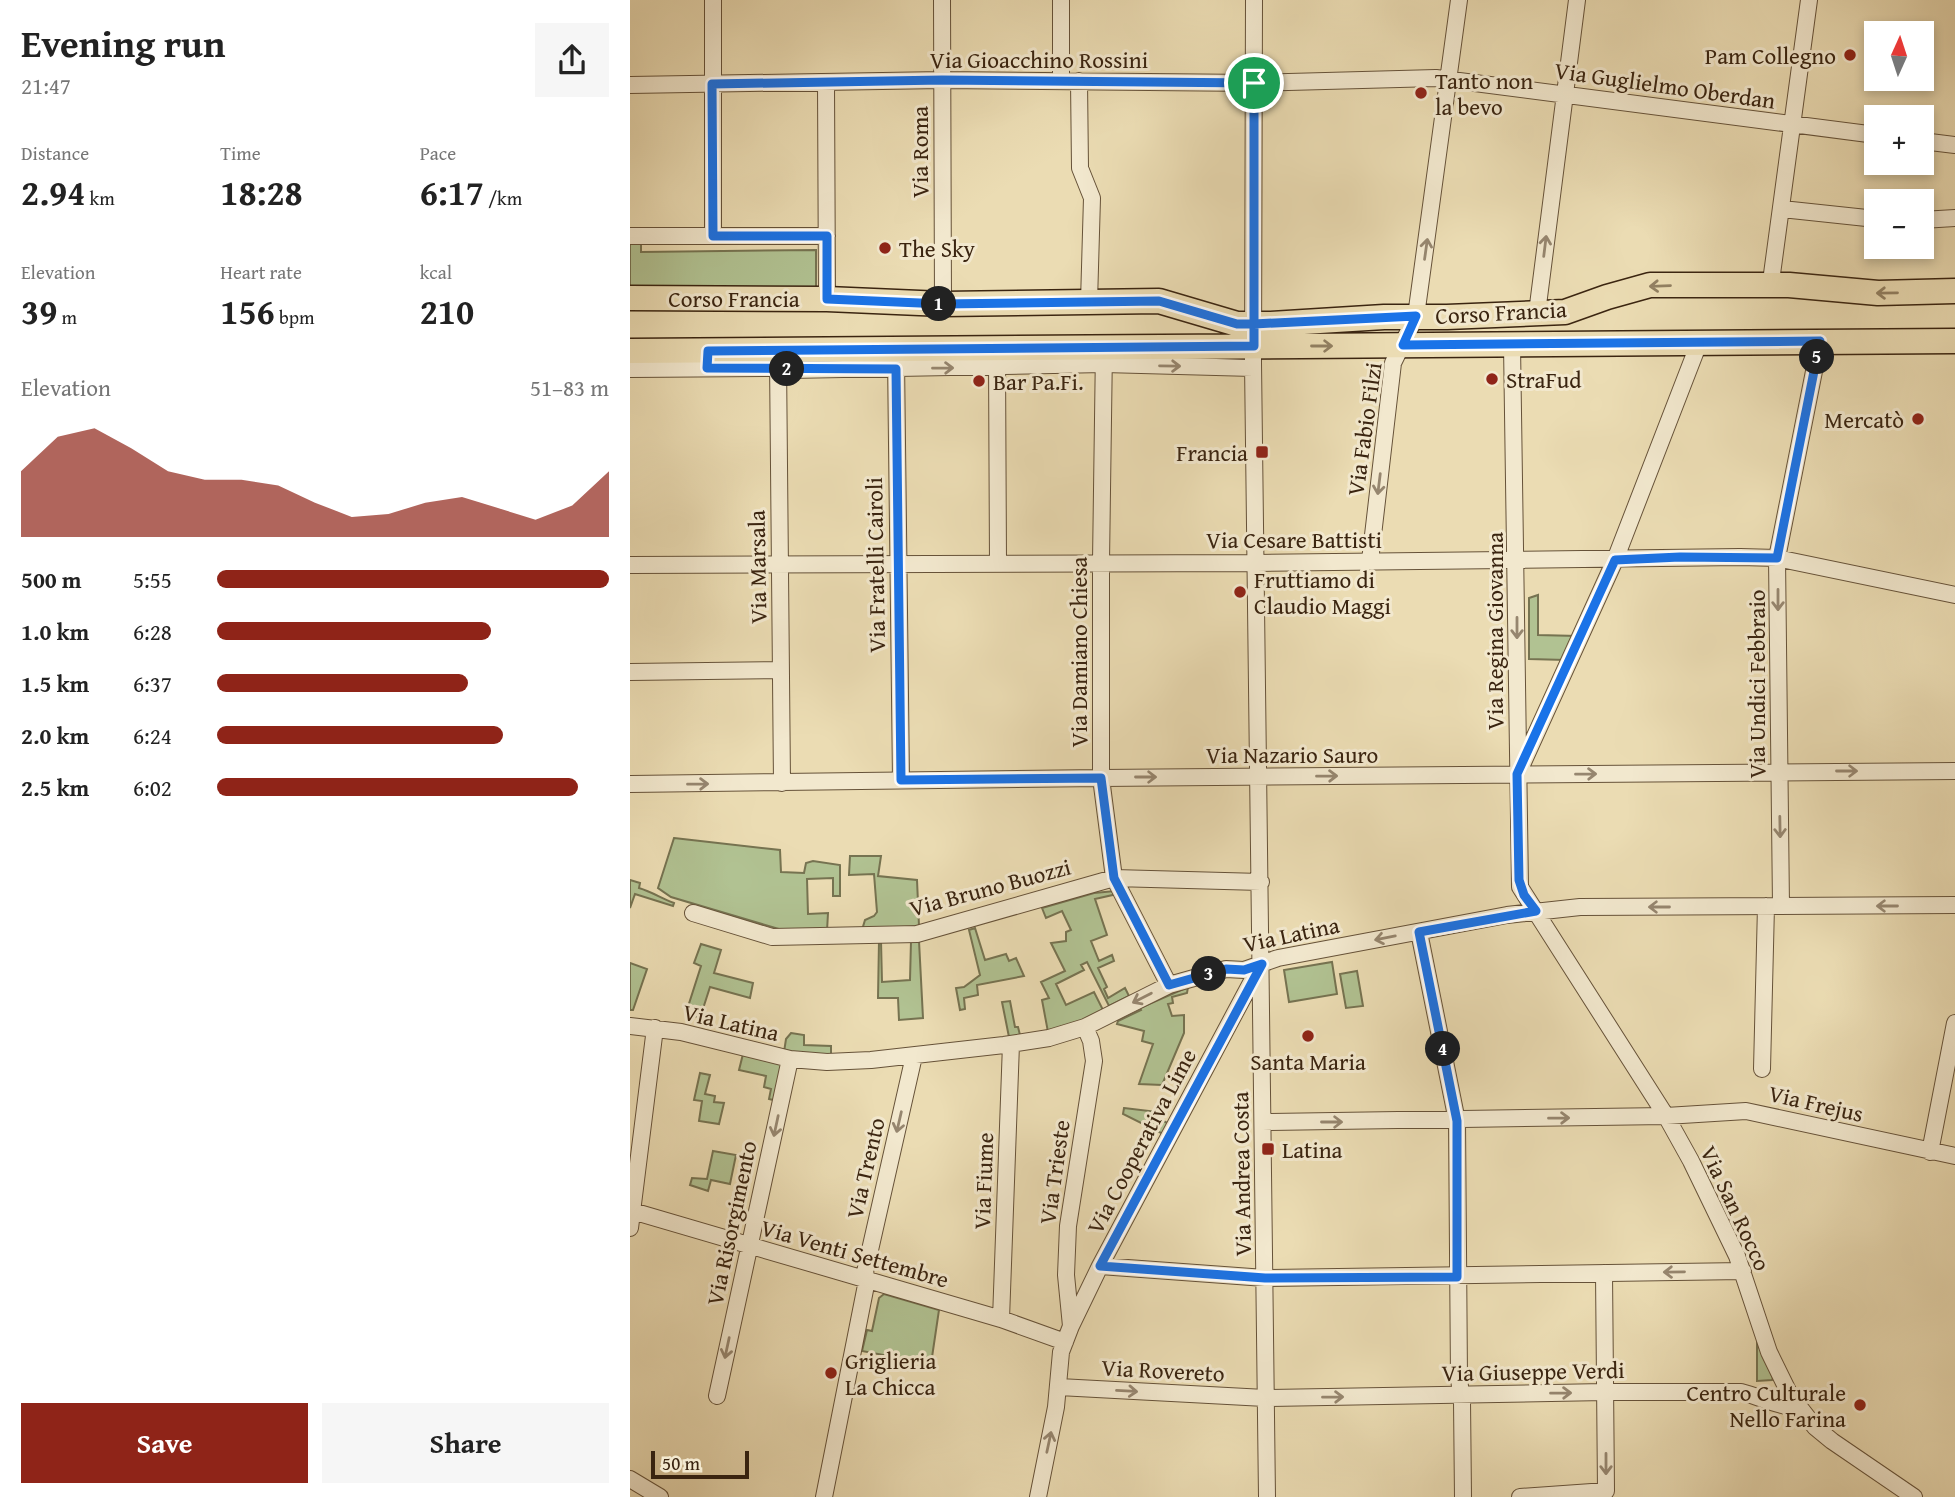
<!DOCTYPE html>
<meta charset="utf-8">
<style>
:root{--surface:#fff;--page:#f6f6f6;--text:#222;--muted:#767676;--accent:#8f2418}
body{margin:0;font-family:"Gentium Book Plus",serif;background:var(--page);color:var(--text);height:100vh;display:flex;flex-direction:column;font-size:26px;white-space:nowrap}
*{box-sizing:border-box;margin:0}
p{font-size:23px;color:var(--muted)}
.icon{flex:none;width:38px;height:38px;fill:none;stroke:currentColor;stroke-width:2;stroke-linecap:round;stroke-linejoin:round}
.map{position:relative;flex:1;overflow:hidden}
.sheet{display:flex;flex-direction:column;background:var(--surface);width:630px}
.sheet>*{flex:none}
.needle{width:46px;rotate:3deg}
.controls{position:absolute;left:1234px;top:21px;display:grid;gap:14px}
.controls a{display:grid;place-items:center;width:70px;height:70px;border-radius:0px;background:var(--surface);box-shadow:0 4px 10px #0003;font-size:35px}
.scale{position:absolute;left:21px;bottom:18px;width:98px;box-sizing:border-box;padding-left:7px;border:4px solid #3a2410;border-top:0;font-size:19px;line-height:24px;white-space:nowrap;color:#3a2410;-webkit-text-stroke:5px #f2e8ce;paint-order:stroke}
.pin{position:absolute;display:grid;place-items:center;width:60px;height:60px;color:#fff;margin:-30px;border:4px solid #fff;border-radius:50%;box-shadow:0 2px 7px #0007}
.km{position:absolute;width:35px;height:35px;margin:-18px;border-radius:50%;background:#222;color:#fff;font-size:19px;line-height:35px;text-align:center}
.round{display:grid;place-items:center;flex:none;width:74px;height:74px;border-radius:0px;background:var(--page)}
.headline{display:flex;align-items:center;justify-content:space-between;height:119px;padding:0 21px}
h1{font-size:38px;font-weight:800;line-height:52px}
.metrics{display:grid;grid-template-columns:repeat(3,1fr);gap:10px;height:119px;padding:7px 21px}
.metrics div{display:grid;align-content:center}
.metrics b{font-size:35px;font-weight:800}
.metrics small{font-size:19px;font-weight:400}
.metrics p{font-size:19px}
.chart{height:196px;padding:14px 21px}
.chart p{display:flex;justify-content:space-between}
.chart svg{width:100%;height:126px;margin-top:7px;fill:var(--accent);opacity:.7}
.button{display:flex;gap:14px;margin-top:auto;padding:14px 21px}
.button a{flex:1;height:80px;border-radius:0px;background:var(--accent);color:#fff;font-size:28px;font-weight:800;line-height:80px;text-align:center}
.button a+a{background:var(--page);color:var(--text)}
ul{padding:0 21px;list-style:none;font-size:23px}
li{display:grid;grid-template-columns:112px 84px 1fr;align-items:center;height:52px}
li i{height:18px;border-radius:9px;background:var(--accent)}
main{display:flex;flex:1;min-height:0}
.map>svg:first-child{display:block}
.green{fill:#b1c292;stroke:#767351;stroke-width:2}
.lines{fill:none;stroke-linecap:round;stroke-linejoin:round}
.minor-casing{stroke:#665239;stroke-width:18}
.primary-casing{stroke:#3a2410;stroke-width:27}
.minor{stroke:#f2e8ce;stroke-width:16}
.primary{stroke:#ebdcb3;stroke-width:24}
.oneway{stroke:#96866f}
.oneway2{stroke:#928062}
.route-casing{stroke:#fff;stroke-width:14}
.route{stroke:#1a73e8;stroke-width:9}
.poi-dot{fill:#8f2418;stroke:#f2e8ce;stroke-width:2.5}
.labels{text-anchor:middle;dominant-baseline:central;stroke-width:6;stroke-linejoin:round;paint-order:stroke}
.poi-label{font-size:23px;fill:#3a2410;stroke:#f2e8ce;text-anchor:start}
.street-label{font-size:23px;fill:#3a2410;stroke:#f2e8ce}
</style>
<main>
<section class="sheet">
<div class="headline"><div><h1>Evening run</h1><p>21:47</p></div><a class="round"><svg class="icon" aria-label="share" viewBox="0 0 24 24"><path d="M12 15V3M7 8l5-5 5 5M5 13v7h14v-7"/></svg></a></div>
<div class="metrics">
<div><p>Distance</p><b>2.94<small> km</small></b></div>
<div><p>Time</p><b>18:28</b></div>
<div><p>Pace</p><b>6:17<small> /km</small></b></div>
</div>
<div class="metrics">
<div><p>Elevation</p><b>39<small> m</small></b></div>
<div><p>Heart rate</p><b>156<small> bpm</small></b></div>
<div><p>kcal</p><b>210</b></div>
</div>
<div class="chart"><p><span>Elevation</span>51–83 m</p>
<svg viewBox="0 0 160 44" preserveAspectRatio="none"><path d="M0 44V21L10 9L20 6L30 13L40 21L50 24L60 24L70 26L80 32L90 37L100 36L110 32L120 30L130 34L140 38L150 33L160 21V44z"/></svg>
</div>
<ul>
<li><b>500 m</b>5:55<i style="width:100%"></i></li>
<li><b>1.0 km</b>6:28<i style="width:70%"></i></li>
<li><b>1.5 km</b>6:37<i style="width:64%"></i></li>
<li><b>2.0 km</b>6:24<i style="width:73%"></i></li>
<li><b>2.5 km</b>6:02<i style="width:92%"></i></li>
</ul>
<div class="button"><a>Save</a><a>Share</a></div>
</section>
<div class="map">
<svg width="1325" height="1497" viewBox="0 0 1325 1497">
<rect width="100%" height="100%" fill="#ebdcb3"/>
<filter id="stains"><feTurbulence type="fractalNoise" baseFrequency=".00286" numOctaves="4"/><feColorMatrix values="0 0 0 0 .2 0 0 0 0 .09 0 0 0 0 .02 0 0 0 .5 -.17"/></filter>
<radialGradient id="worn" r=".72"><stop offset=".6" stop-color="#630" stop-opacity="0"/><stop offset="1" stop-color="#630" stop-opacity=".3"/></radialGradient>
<path class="green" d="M 0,242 L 11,242 L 11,252 L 186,250 L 186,290 L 0,291 Z
M 908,595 L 908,635 L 947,636 L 936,660 L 899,659 L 899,598 Z
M 44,838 L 150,850 L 151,872 L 174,873 L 176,863 L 183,861 L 210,865 L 210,896 L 203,896 L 203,878 L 177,879 L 178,914 L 198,913 L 197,931 L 159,932 L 41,897 L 28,888 Z
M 220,856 L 251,856 L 248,876 L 287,880 L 289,926 L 232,930 L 235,920 L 244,916 L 247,912 L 244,874 L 219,875 Z
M 0,880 L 10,883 L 9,888 C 22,892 31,898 44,903 L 43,906 L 5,894 L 0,908 Z
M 485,891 L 487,894 L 465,899 L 477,935 L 461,941 L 469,961 L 482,955 L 484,961 L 468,968 L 477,987 L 474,989 L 478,998 L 495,988 L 499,996 L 479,1006 L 457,962 L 451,965 L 454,970 L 426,984 L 436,1005 L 464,992 L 473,1010 L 454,1020 L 418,1032 L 412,1000 L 419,998 L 411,982 L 435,971 L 421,943 L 436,941 L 436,932 L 441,930 L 432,911 L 416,918 L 412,908 L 464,893 Z
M 345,928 L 355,960 L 376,954 L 379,961 L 386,958 L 394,976 L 347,985 L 348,995 L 334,998 L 335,1009 L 330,1010 L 326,988 L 334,987 L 350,975 L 339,930 Z
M 249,941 L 251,941 L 252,982 L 280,980 L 281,941 L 289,941 L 293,1018 L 269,1020 L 268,998 L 248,998 Z
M 71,944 L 91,950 L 84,973 L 123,983 L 120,998 L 80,987 L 70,1018 L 56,1013 L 71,966 L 64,963 Z
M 702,962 L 707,994 L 659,1002 L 654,970 Z
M 0,963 L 17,969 L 3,1010 L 0,1010 Z
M 727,971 L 733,1006 L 716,1008 L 710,974 Z
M 558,987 L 557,993 L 542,997 L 543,1003 L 538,1004 L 542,1016 L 554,1015 L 554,1033 L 532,1085 L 509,1084 L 523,1044 L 512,1041 L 514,1031 L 487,1024 L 488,1021 L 511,1010 L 510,1008 Z
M 380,1001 L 385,1027 L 388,1027 L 390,1035 L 379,1037 L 372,1002 Z
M 161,1033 L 174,1035 L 174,1045 L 201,1046 L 201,1056 L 154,1052 L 156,1039 Z
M 113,1054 L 153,1064 L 147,1101 L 139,1099 L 141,1089 L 134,1087 L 136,1076 L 109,1070 Z
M 70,1073 L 80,1075 L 75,1094 L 85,1096 L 84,1102 L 94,1103 L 89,1124 L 69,1121 L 72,1101 L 64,1100 Z
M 494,1108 L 528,1112 L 526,1117 L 541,1125 L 535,1135 L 493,1114 Z
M 83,1151 L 106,1155 L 100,1184 L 81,1180 L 78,1191 L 60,1185 L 62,1178 L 77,1179 Z
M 254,1294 L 309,1310 L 301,1364 L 232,1351 L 237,1330 L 242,1331 L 249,1298 Z
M 1127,1342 L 1143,1378 L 1142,1380 L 1127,1381 Z"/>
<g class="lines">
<defs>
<path id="minor" d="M 83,0 L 83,236
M 312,0 L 313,304
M 431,0 L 431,81
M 624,0 L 623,363 L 637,1497
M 449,81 L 450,168 L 462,198 L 459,302
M 196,83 L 197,299
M 0,85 L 312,80 L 624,83 L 806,78 L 1246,135
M 1292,141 L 1325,145
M 1152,209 L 1246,219
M 1292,220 L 1325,218
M 0,236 L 197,236
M 1142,274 L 1179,0
M 907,313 L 947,0
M 882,345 L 890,887 L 1036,1116 L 1061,1161 L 1107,1256 L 1139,1352 L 1160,1395 L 1185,1427 L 1202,1441 L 1284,1497
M 474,348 L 471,562 L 471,778 L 484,878 L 539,985
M 266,359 L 271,780
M 367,359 L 368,563
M 148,360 L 152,783
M 0,369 L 148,368 L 160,370 L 474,364 L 623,368
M 740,561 L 763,363 L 786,316 L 829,0
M 0,565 L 627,563 L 1110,557 L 1147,558 L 1325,595
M 0,672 L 151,670
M 890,769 L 985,560 L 1069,343
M 0,784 L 471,778 L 1325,771
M 1151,906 L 1147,558 L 1190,341
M 63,913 L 142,937 L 287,934 L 484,878 L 631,882
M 789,932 L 827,1121 L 829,1379 L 832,1401 L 833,1497
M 0,1026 L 51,1032 L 160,1059 L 197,1062 L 241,1060 L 374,1045 L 419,1038 L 455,1027 L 539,985 L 596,969 L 614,970 L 648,958 L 877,915 L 950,907 L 1325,905
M 1132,1069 L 1136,906
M 633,1122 L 1036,1116 L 1116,1111 L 1325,1156
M 1300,1152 L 1325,1023
M 2,1211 L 371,1319 L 435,1342
M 0,1228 L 25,1028
M 470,1266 L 635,1278 L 1113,1271
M 371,1319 L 381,1044
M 441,1326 L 436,1275 L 438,1226 L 464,1061 L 461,1041 L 455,1027
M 429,1387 L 635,1398 L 975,1392 L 1111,1392 C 1131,1397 1149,1407 1169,1408
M 87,1396 L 160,1059
M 0,1479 L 30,1497
M 194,1497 L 237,1280 L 235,1272 L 284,1056
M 408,1497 L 426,1407 L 431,1352 L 441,1326 L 470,1266 L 630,966
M 890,1497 L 976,1491 L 974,1273"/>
<path id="primary" d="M 0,298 L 197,299 L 313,304 L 529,301 L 607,324 L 641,324 L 754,317 L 817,317 L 935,312 L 977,297 L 1020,285 L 1159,285 L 1248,293 L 1325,291
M 0,351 L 1325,341"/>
</defs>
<use href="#minor" class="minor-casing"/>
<use href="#primary" class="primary-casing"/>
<use href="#minor" class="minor"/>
<use href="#primary" class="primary"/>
</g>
<defs><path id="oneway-shaft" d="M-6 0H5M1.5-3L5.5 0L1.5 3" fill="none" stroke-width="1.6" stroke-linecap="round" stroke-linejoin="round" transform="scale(1.75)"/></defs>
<g class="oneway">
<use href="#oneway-shaft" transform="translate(915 246) rotate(-83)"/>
<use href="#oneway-shaft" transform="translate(796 249) rotate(-82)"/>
<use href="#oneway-shaft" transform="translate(540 366) rotate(1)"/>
<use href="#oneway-shaft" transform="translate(313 368) rotate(-1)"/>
<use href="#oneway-shaft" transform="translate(749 484) rotate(97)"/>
<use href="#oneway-shaft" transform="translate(1148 600) rotate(90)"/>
<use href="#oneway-shaft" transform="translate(887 628) rotate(90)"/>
<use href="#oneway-shaft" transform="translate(1217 771)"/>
<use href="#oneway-shaft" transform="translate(956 774) rotate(-1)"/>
<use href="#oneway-shaft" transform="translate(697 776) rotate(-1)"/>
<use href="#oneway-shaft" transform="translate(516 777)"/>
<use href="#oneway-shaft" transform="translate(68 784) rotate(-1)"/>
<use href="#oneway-shaft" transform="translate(1150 827) rotate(89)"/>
<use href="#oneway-shaft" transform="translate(1257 906) rotate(180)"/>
<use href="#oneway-shaft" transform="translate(1029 907) rotate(180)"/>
<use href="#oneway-shaft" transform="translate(755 938) rotate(169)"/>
<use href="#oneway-shaft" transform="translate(512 998) rotate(153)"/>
<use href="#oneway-shaft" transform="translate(929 1118) rotate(-1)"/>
<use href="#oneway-shaft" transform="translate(269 1122) rotate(103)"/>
<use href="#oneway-shaft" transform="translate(702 1122)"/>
<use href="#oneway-shaft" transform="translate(146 1126) rotate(102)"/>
<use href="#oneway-shaft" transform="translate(1044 1272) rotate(179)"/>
<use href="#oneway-shaft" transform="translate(97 1348) rotate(102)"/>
<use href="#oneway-shaft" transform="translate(497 1391) rotate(3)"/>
<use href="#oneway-shaft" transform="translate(931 1393) rotate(-1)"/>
<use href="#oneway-shaft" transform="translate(703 1397) rotate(-1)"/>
<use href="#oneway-shaft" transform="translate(419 1442) rotate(-78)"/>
<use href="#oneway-shaft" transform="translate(976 1464) rotate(90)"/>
</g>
<g class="oneway2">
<use href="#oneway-shaft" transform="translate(1030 286) rotate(178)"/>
<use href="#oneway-shaft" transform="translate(1257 293) rotate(179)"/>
<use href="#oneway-shaft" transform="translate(692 346)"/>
</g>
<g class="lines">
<defs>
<path id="route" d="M 624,83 L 312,80 L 82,84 L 83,236 L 197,236 L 197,299 L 313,304 L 529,301 L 607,324 L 624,324 L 624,346 L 78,351 L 77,368 L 266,369 L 271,780 L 471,778 L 484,878 L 539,985 L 596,969 L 614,970 L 632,964 L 470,1266 L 635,1278 L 827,1277 L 827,1121 L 789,932 L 906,911 L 894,895 L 889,880 L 887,774 L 985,560 L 1050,557 L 1147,558 L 1190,341 L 773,345 L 786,316 L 624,324 L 624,83"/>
</defs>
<use href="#route" class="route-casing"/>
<use href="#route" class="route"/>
</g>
<g class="poi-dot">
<circle cx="1220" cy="55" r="7"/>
<circle cx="791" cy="93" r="7"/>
<circle cx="255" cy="248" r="7"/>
<circle cx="862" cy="379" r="7"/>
<circle cx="349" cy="381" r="7"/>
<circle cx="1288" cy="419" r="7"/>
<rect x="625" y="445" width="14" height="14" rx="3.5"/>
<circle cx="610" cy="592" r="7"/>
<circle cx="678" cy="1036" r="7"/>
<rect x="631" y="1142" width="14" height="14" rx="3.5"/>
<circle cx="201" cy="1373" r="7"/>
<circle cx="1230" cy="1405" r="7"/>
</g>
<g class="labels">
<g class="poi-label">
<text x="1206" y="55" text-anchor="end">Pam Collegno</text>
<text x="805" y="80">Tanto non<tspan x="805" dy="26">la bevo</tspan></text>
<text x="269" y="248">The Sky</text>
<text x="876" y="379">StraFud</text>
<text x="363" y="381">Bar Pa.Fi.</text>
<text x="1274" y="419" text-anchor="end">Mercatò</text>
<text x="618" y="452" text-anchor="end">Francia</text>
<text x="624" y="579">Fruttiamo di<tspan x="624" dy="26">Claudio Maggi</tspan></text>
<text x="678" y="1061" text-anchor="middle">Santa Maria</text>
<text x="652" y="1149">Latina</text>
<text x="215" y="1360">Griglieria<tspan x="215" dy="26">La Chicca</tspan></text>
<text x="1216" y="1392" text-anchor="end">Centro Culturale<tspan x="1216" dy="26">Nello Farina</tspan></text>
</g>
<g class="street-label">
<text x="409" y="59">Via Gioacchino Rossini</text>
<text transform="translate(1035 85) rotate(8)">Via Guglielmo Oberdan</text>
<text transform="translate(289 152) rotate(-90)">Via Roma</text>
<text x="104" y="298">Corso Francia</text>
<text transform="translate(871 312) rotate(-3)">Corso Francia</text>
<text transform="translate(734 429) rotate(-82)">Via Fabio Filzi</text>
<text x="664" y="539">Via Cesare Battisti</text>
<text transform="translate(245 565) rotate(-91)">Via Fratelli Cairoli</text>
<text transform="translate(127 567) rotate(-91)">Via Marsala</text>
<text transform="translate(864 631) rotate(-90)">Via Regina Giovanna</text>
<text transform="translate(448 652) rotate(-90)">Via Damiano Chiesa</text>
<text transform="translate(1126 684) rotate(-90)">Via Undici Febbraio</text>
<text x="662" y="754">Via Nazario Sauro</text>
<text transform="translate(360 887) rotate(-15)">Via Bruno Buozzi</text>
<text transform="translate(661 934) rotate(-12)">Via Latina</text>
<text transform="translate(101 1022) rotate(13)">Via Latina</text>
<text transform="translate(1186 1103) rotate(13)">Via Frejus</text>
<text transform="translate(511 1141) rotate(-62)">Via Cooperativa Lime</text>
<text transform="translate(235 1168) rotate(-77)">Via Trento</text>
<text transform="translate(424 1172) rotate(-82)">Via Trieste</text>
<text transform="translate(611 1174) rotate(-91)">Via Andrea Costa</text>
<text transform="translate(353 1181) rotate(-88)">Via Fiume</text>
<text transform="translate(1106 1208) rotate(65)">Via San Rocco</text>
<text transform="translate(101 1223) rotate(-78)">Via Risorgimento</text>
<text transform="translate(225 1253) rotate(16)">Via Venti Settembre</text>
<text transform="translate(533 1370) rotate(3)">Via Rovereto</text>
<text transform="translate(903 1371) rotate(-1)">Via Giuseppe Verdi</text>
</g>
</g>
<rect width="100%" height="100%" filter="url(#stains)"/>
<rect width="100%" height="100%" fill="url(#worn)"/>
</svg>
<div class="controls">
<a><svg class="needle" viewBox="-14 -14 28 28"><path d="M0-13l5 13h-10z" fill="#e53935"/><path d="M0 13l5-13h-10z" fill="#767676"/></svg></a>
<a>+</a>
<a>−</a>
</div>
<div class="scale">50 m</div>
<div class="pin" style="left:624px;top:83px;background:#1e9e55"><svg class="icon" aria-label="arrive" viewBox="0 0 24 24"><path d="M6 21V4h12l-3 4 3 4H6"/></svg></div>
<b class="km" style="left:309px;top:304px">1</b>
<b class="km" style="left:157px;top:369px">2</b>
<b class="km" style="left:579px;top:974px">3</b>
<b class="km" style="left:813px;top:1049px">4</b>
<b class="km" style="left:1187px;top:357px">5</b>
</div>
</main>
